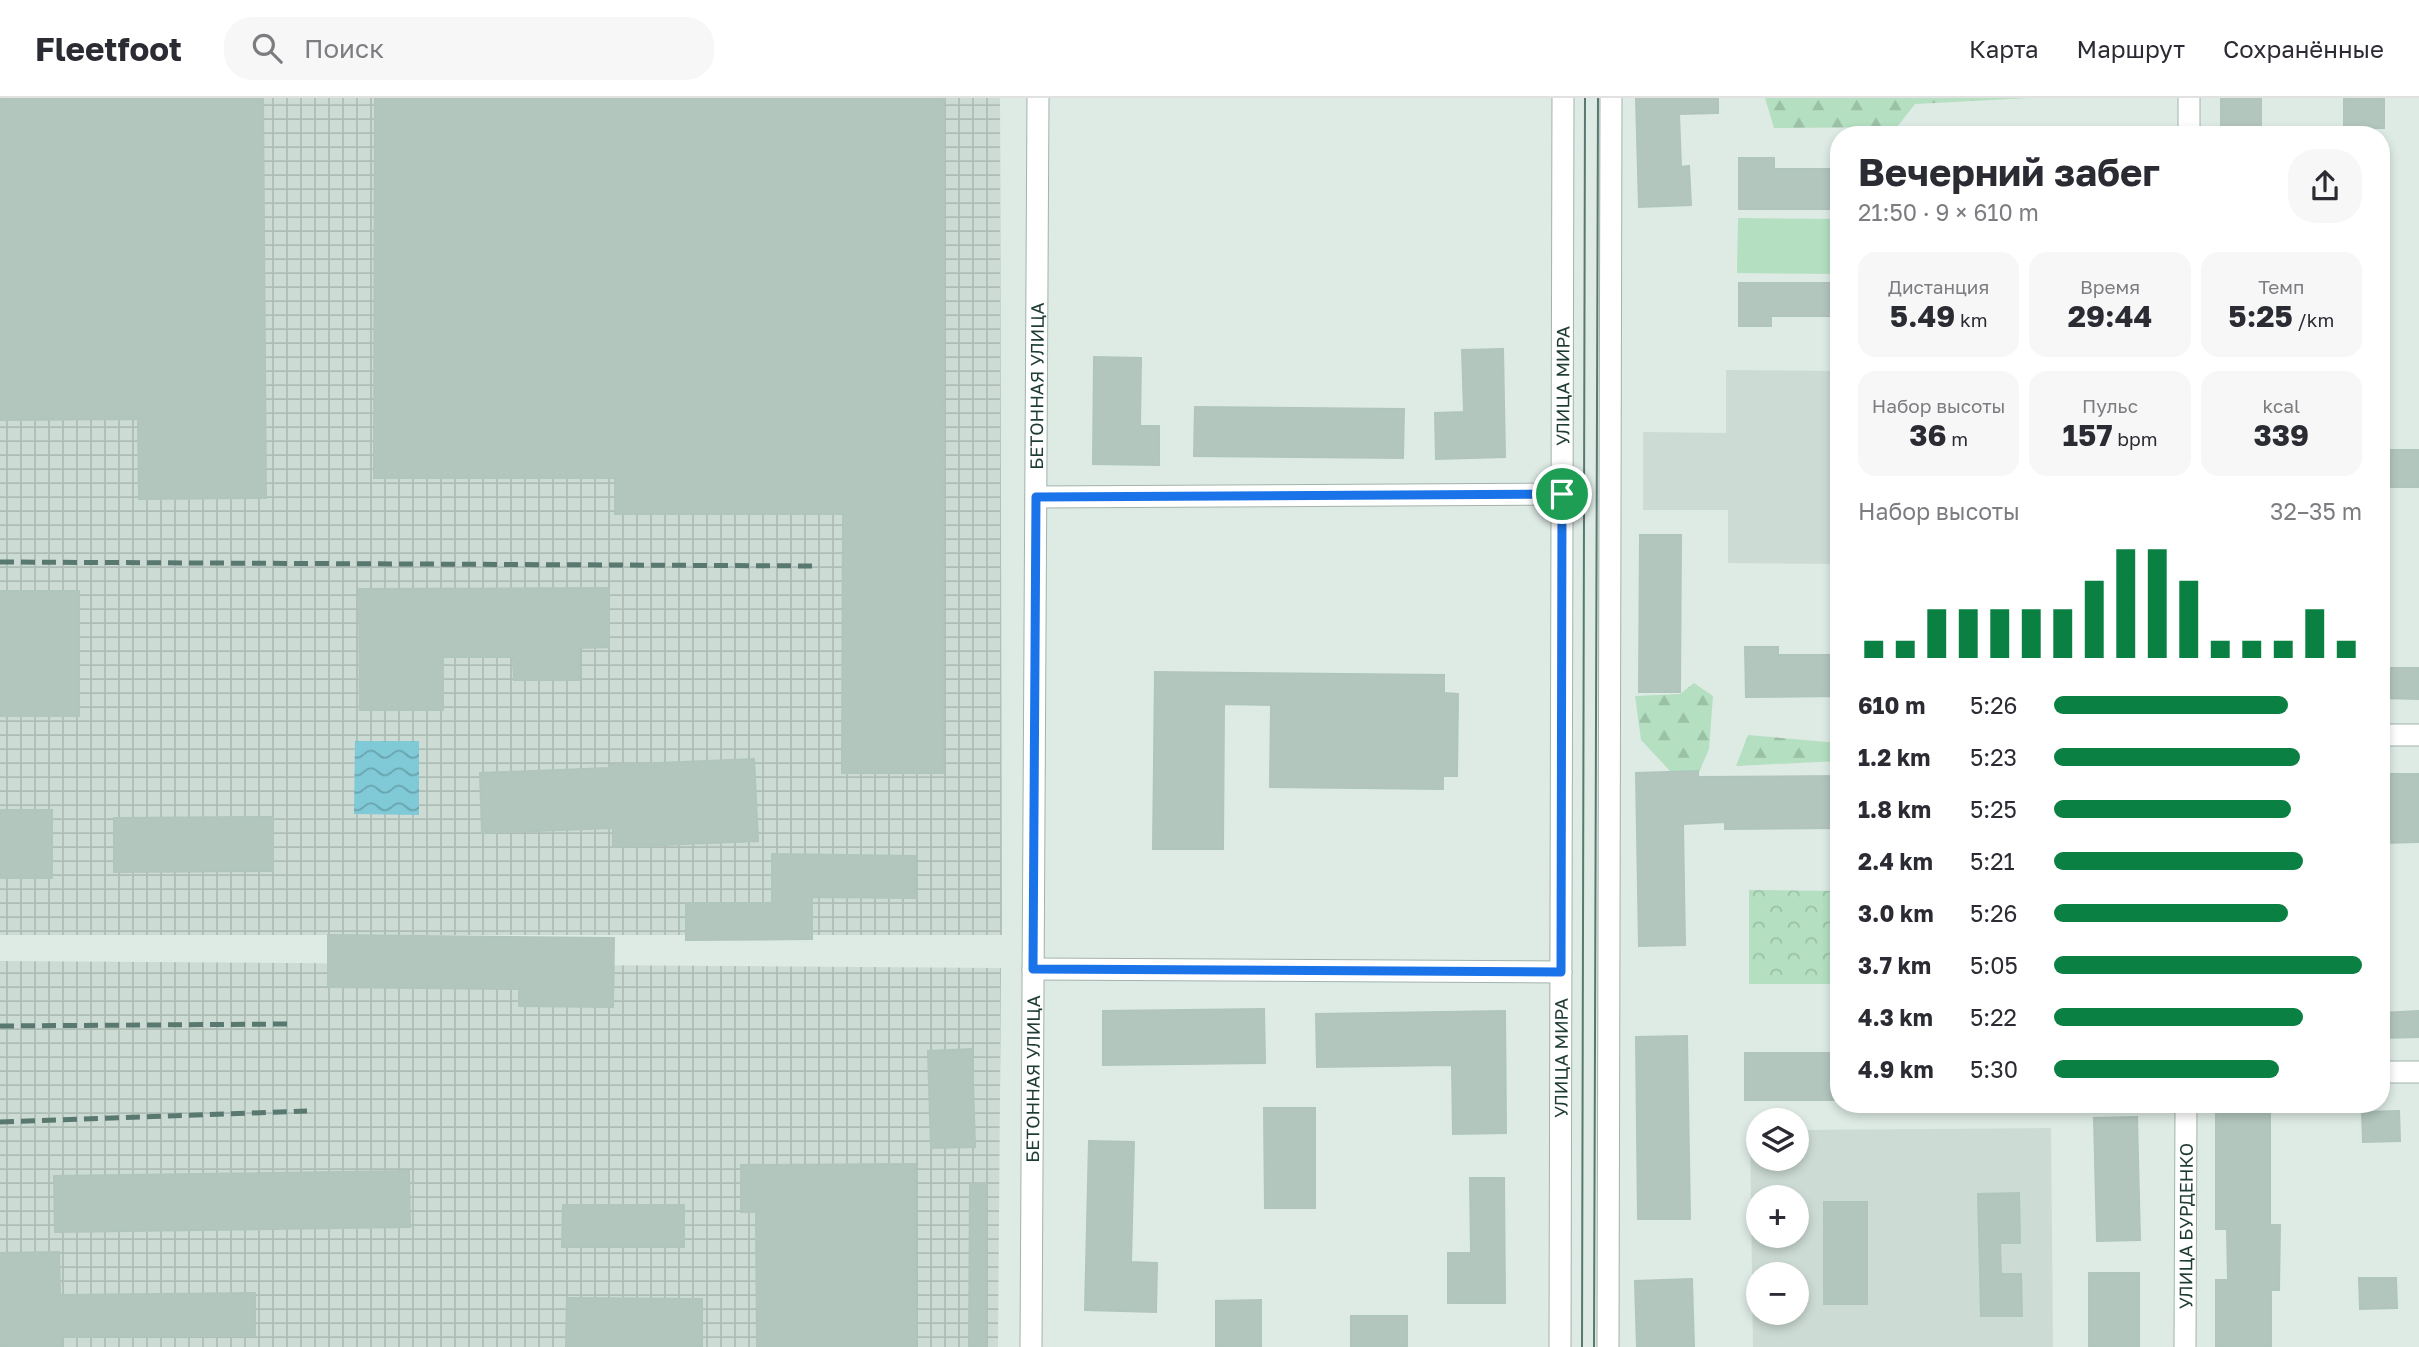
<!DOCTYPE html>
<html lang="ru">
<meta charset="utf-8">
<style>
:root{--surface:#fff;--page:#f7f7f7;--text:#2b2b33;--muted:#7c7c81;--line:#e1e1e2;--accent:#0b8043}
body{margin:0;font-family:"Golos Text",sans-serif;background:var(--page);color:var(--text);height:100vh;display:flex;flex-direction:column;font-size:26px;white-space:nowrap}
*{box-sizing:border-box;margin:0}
p{font-size:23px;color:var(--muted)}
.icon{flex:none;width:38px;height:38px;fill:none;stroke:currentColor;stroke-width:2;stroke-linecap:round;stroke-linejoin:round}
.map{position:relative;flex:1;overflow:hidden}
.sheet{position:absolute;left:1830px;top:28px;width:560px;height:987px;display:flex;flex-direction:column;background:var(--surface);border-radius:28px;box-shadow:0 4px 10px #0003}
.sheet>*{flex:none}
.buttons{position:absolute;left:1746px;top:1010px;display:grid;gap:14px}
.buttons a{display:grid;place-items:center;width:63px;height:63px;border-radius:50%;background:var(--surface);box-shadow:0 4px 10px #0003;font-size:35px}
.pin{position:absolute;display:grid;place-items:center;width:60px;height:60px;color:#fff;margin:-30px;border:4px solid #fff;border-radius:50%;box-shadow:0 2px 7px #0007}
.round{display:grid;place-items:center;flex:none;width:74px;height:74px;border-radius:28px;background:var(--page)}
.head{display:flex;align-items:center;justify-content:space-between;height:119px;padding:0 28px}
h1{font-size:38px;font-weight:700;line-height:52px}
.metrics{display:grid;grid-template-columns:repeat(3,1fr);gap:10px;height:119px;padding:7px 28px}
.metrics div{display:grid;align-content:center;border-radius:18px;background:var(--page);text-align:center}
.metrics b{font-size:30px;font-weight:700}
.metrics small{font-size:19px;font-weight:400}
.metrics p{font-size:19px}
.chart{height:196px;padding:14px 28px}
.chart p{display:flex;justify-content:space-between}
.chart svg{width:100%;height:126px;margin-top:7px;stroke:var(--accent);stroke-width:6}
ul{padding:0 28px;list-style:none;font-size:23px}
li{display:grid;grid-template-columns:112px 84px 1fr;align-items:center;height:52px}
li i{height:18px;border-radius:9px;background:var(--accent)}
header{display:flex;align-items:center;gap:42px;box-sizing:border-box;height:98px;padding:0 35px;background:var(--surface);border-bottom:2px solid var(--line)}
header strong{font-size:33px}
nav{display:flex;gap:38px;margin-inline-start:auto;font-size:24px}
.search{width:490px;height:63px;background:var(--page);display:flex;align-items:center;gap:18px;box-sizing:border-box;padding:0 24px;border-radius:28px;color:var(--muted);font-size:26px}
.map>svg:first-child{display:block}
.built{fill:#ccdbd4;fill-rule:evenodd}
.industrial{fill:url(#industrial-grid)}
.grass{fill:#b4dfc0}
.forest{fill:url(#forest-firs)}
.park{fill:url(#park-crowns)}
.water{fill:url(#water-waves)}
.building{fill:#b3c6be;stroke:#b0c5bc;stroke-width:2}
.lines{fill:none;stroke-linecap:round;stroke-linejoin:round}
.minor-casing{stroke:#a1b3ac;stroke-width:23}
.minor{stroke:#fff;stroke-width:21}
.tram{stroke:#587870;stroke-width:2}
.rail{stroke:#587870;stroke-width:5;stroke-dasharray:14 7;stroke-linecap:butt}
.route-casing{stroke:#fff;stroke-width:14}
.route{stroke:#1a73e8;stroke-width:9}
.labels{text-anchor:middle;dominant-baseline:central;stroke-width:6;stroke-linejoin:round;paint-order:stroke}
.street-label{font-size:18px;fill:#1e3c34;stroke:#eff8f3}
</style>
<header>
<strong>Fleetfoot</strong>
<div class="search"><svg class="icon" aria-label="search" viewBox="0 0 24 24"><circle cx="10" cy="10" r="6"/><path d="M15 15l6 6"/></svg>Поиск</div>
<nav><a>Карта</a><a>Маршрут</a><a>Сохранённые</a></nav>
</header>
<div class="map">
<svg width="2419" height="1249" viewBox="0 0 2419 1249">
<defs>
<pattern id="industrial-grid" width="8" height="8" patternUnits="userSpaceOnUse" patternTransform="scale(1.75)"><rect width="8" height="8" fill="#ccdbd4"/><path d="M0 4h8M4 0v8" fill="none" stroke="#afbdb7"/></pattern>
<pattern id="forest-firs" width="22" height="20" patternUnits="userSpaceOnUse" patternTransform="scale(1.75)"><rect width="22" height="20" fill="#b4dfc0"/><path d="M5 1l3.5 6h-7zM16 11l3.5 6h-7z" fill="#9ac0a6"/></pattern>
<pattern id="park-crowns" width="20" height="18" patternUnits="userSpaceOnUse" patternTransform="scale(1.75)"><rect width="20" height="18" fill="#b4dfc0"/><path d="M2 6a3 3 0 1 1 6 0M12 15a3 3 0 1 1 6 0" fill="none" stroke="#9ac0a6"/></pattern>
<pattern id="water-waves" width="16" height="10" patternUnits="userSpaceOnUse" patternTransform="scale(1.75)"><rect width="16" height="10" fill="#80c9d6"/><path d="M0 5q4-4 8 0t8 0" fill="none" stroke="#68a4ae"/></pattern>
</defs>
<rect width="100%" height="100%" fill="#deebe5"/>
<path class="built" d="M 1726,272 L 1839,273 L 1839,466 L 1728,465 L 1728,412 L 1643,412 L 1643,334 L 1726,335 Z
M 2051,1030 L 2053,1249 L 1753,1249 L 1750,1033 L 1759,1033 L 1759,1060 L 1797,1060 L 1797,1032 ZM 1759,1099 L 1797,1099 L 1797,1138 L 1759,1138 ZM 1759,1176 L 1797,1176 L 1797,1214 L 1759,1214 Z"/>
<path class="industrial" d="M 0,0 L 1000,0 L 1002,837 L 0,837 Z
M 0,863 L 1001,870 L 998,1249 L 0,1249 Z"/>
<path class="grass" d="M 1738,120 L 1839,121 L 1839,176 L 1737,175 Z"/>
<path class="forest" d="M 1765,0 L 2030,0 L 1915,6 L 1897,29 L 1774,30 Z
M 1694,585 L 1713,598 L 1709,651 L 1699,674 L 1672,675 L 1641,642 L 1635,598 L 1680,596 Z
M 1748,637 L 1839,645 L 1839,663 L 1736,668 Z"/>
<path class="park" d="M 1749,792 L 1839,793 L 1838,886 L 1749,886 Z"/>
<path class="water" d="M 355,643 L 419,643 L 419,717 L 354,716 Z"/>
<path class="building" d="M 0,0 L 263,0 L 266,400 L 139,401 L 138,321 L 0,322 Z
M 375,0 L 944,0 L 943,675 L 842,675 L 843,416 L 615,416 L 615,380 L 374,380 Z
M 1636,0 L 1718,0 L 1718,15 L 1679,16 L 1681,69 L 1689,68 L 1691,107 L 1639,109 Z
M 2221,0 L 2261,0 L 2261,32 L 2221,32 Z
M 2344,0 L 2384,0 L 2384,30 L 2344,30 Z
M 1739,60 L 1774,60 L 1774,71 L 1839,71 L 1839,111 L 1739,111 Z
M 1739,185 L 1839,185 L 1839,218 L 1771,218 L 1771,228 L 1739,228 Z
M 1503,251 L 1505,359 L 1436,361 L 1435,315 L 1464,314 L 1462,252 Z
M 1094,259 L 1141,260 L 1140,328 L 1159,328 L 1159,367 L 1093,366 Z
M 1195,309 L 1404,311 L 1403,360 L 1194,358 Z
M 2382,352 L 2419,352 L 2419,389 L 2382,389 Z
M 1640,437 L 1681,437 L 1680,594 L 1639,594 Z
M 609,490 L 609,549 L 579,550 L 579,582 L 514,582 L 513,559 L 443,559 L 443,612 L 360,612 L 359,491 Z
M 0,493 L 79,493 L 79,618 L 0,618 Z
M 1745,549 L 1778,549 L 1778,557 L 1839,557 L 1839,598 L 1746,599 Z
M 2382,570 L 2419,570 L 2419,601 L 2382,600 Z
M 1155,574 L 1444,577 L 1444,595 L 1458,596 L 1457,678 L 1443,678 L 1443,691 L 1270,689 L 1271,607 L 1224,606 L 1223,751 L 1153,751 Z
M 754,661 L 758,743 L 613,749 L 613,730 L 482,735 L 480,675 L 610,670 L 610,667 Z
M 1698,673 L 1698,679 L 1839,678 L 1839,730 L 1725,731 L 1725,724 L 1683,726 L 1685,847 L 1639,848 L 1636,675 Z
M 2382,676 L 2419,676 L 2419,744 L 2382,745 Z
M 0,712 L 52,712 L 52,780 L 0,780 Z
M 273,719 L 273,773 L 114,774 L 114,720 Z
M 772,756 L 915,758 L 915,800 L 812,799 L 812,841 L 686,842 L 686,805 L 772,805 Z
M 328,837 L 614,840 L 613,909 L 519,908 L 519,891 L 328,889 Z
M 1264,911 L 1265,965 L 1103,967 L 1103,913 Z
M 1505,913 L 1506,1035 L 1453,1036 L 1452,967 L 1317,969 L 1316,916 Z
M 2419,913 L 2419,939 L 2382,940 L 2382,915 Z
M 1687,938 L 1690,1121 L 1638,1121 L 1636,939 Z
M 972,951 L 975,1049 L 931,1050 L 928,953 Z
M 1745,955 L 1839,955 L 1839,1002 L 1745,1002 Z
M 2216,1006 L 2270,1006 L 2270,1127 L 2280,1127 L 2279,1192 L 2271,1192 L 2271,1249 L 2216,1249 L 2216,1182 L 2228,1182 L 2227,1131 L 2216,1131 Z
M 1264,1010 L 1315,1010 L 1315,1110 L 1265,1110 Z
M 2399,1013 L 2400,1043 L 2363,1044 L 2362,1014 Z
M 2137,1019 L 2140,1142 L 2097,1143 L 2094,1020 Z
M 1089,1043 L 1134,1044 L 1131,1164 L 1157,1165 L 1156,1214 L 1085,1212 Z
M 915,1066 L 916,1249 L 757,1249 L 756,1114 L 741,1114 L 741,1067 Z
M 409,1073 L 410,1129 L 55,1134 L 54,1078 Z
M 1470,1080 L 1504,1080 L 1505,1205 L 1448,1205 L 1448,1155 L 1471,1155 Z
M 970,1086 L 986,1086 L 985,1249 L 969,1249 Z
M 2019,1095 L 2020,1145 L 2000,1145 L 2001,1176 L 2021,1176 L 2022,1218 L 1981,1218 L 1978,1096 Z
M 1824,1104 L 1867,1104 L 1867,1206 L 1824,1206 Z
M 563,1107 L 684,1107 L 684,1149 L 562,1149 Z
M 59,1154 L 60,1197 L 255,1195 L 255,1238 L 61,1239 L 61,1249 L 0,1249 L 0,1155 Z
M 2089,1175 L 2139,1175 L 2139,1249 L 2089,1249 Z
M 2359,1180 L 2396,1180 L 2397,1210 L 2360,1211 Z
M 1692,1181 L 1694,1249 L 1637,1249 L 1635,1183 Z
M 567,1200 L 702,1201 L 702,1249 L 566,1249 Z
M 1261,1202 L 1261,1249 L 1216,1249 L 1216,1203 Z
M 1351,1218 L 1407,1218 L 1407,1249 L 1351,1249 Z"/>
<g class="lines">
<defs>
<g id="minor">
<path d="M 2189,37 L 2189,0"/>
<path d="M 1036,399 L 1562,396"/>
<path d="M 2382,637 L 2419,637"/>
<path d="M 1033,871 L 1561,874"/>
<path d="M 2382,974 L 2419,974"/>
<path id="s1" d="M 1031,1249 L 1038,0"/>
<path id="s2" d="M 1560,1249 L 1563,0"/>
<path d="M 1608,1249 L 1611,0"/>
<path id="s3" d="M 2185,1249 L 2186,1006"/>
</g>
</defs>
<use href="#minor" class="minor-casing"/>
<use href="#minor" class="minor"/>
<path class="tram" d="M 1582,1249 L 1585,0
M 1594,1249 L 1598,0"/>
<path class="rail" d="M 0,464 L 819,468
M 0,928 L 288,926
M 0,1024 L 307,1013"/>
</g>
<g class="lines">
<defs>
<path id="route" d="M 1562,396 L 1561,874 L 1033,871 L 1036,399 Z"/>
</defs>
<use href="#route" class="route-casing"/>
<use href="#route" class="route"/>
</g>
<g class="labels">
<g class="street-label">
<text stroke="none"><textPath href="#s1" startOffset="961">БЕТОННАЯ УЛИЦА</textPath></text>
<text stroke="none"><textPath href="#s2" startOffset="961">УЛИЦА МИРА</textPath></text>
<text stroke="none"><textPath href="#s2" startOffset="289">УЛИЦА МИРА</textPath></text>
<text stroke="none"><textPath href="#s1" startOffset="268">БЕТОННАЯ УЛИЦА</textPath></text>
<text stroke="none"><textPath href="#s3" startOffset="121">УЛИЦА БУРДЕНКО</textPath></text>
</g>
</g>
</svg>
<div class="buttons">
<a><svg class="icon" aria-label="layers" viewBox="0 0 24 24"><path d="M12 4l9 5-9 5-9-5zM3 14l9 5 9-5"/></svg></a>
<a>+</a>
<a>−</a>
</div>
<div class="pin" style="left:1562px;top:396px;background:#1e9e55"><svg class="icon" aria-label="arrive" viewBox="0 0 24 24"><path d="M6 21V4h12l-3 4 3 4H6"/></svg></div>
<section class="sheet">
<div class="head"><div><h1>Вечерний забег</h1><p>21:50 · 9 × 610 m</p></div><a class="round"><svg class="icon" aria-label="share" viewBox="0 0 24 24"><path d="M12 15V3M7 8l5-5 5 5M5 13v7h14v-7"/></svg></a></div>
<div class="metrics">
<div><p>Дистанция</p><b>5.49<small> km</small></b></div>
<div><p>Время</p><b>29:44</b></div>
<div><p>Темп</p><b>5:25<small> /km</small></b></div>
</div>
<div class="metrics">
<div><p>Набор высоты</p><b>36<small> m</small></b></div>
<div><p>Пульс</p><b>157<small> bpm</small></b></div>
<div><p>kcal</p><b>339</b></div>
</div>
<div class="chart"><p><span>Набор высоты</span>32–35 m</p>
<svg viewBox="0 0 160 44" preserveAspectRatio="none"><path d="M5 44V38M15 44V38M25 44V27M35 44V27M45 44V27M55 44V27M65 44V27M75 44V17M85 44V6M95 44V6M105 44V17M115 44V38M125 44V38M135 44V38M145 44V27M155 44V38"/></svg>
</div>
<ul>
<li><b>610 m</b>5:26<i style="width:76%"></i></li>
<li><b>1.2 km</b>5:23<i style="width:80%"></i></li>
<li><b>1.8 km</b>5:25<i style="width:77%"></i></li>
<li><b>2.4 km</b>5:21<i style="width:81%"></i></li>
<li><b>3.0 km</b>5:26<i style="width:76%"></i></li>
<li><b>3.7 km</b>5:05<i style="width:100%"></i></li>
<li><b>4.3 km</b>5:22<i style="width:81%"></i></li>
<li><b>4.9 km</b>5:30<i style="width:73%"></i></li>
</ul>
</section>
</div>
